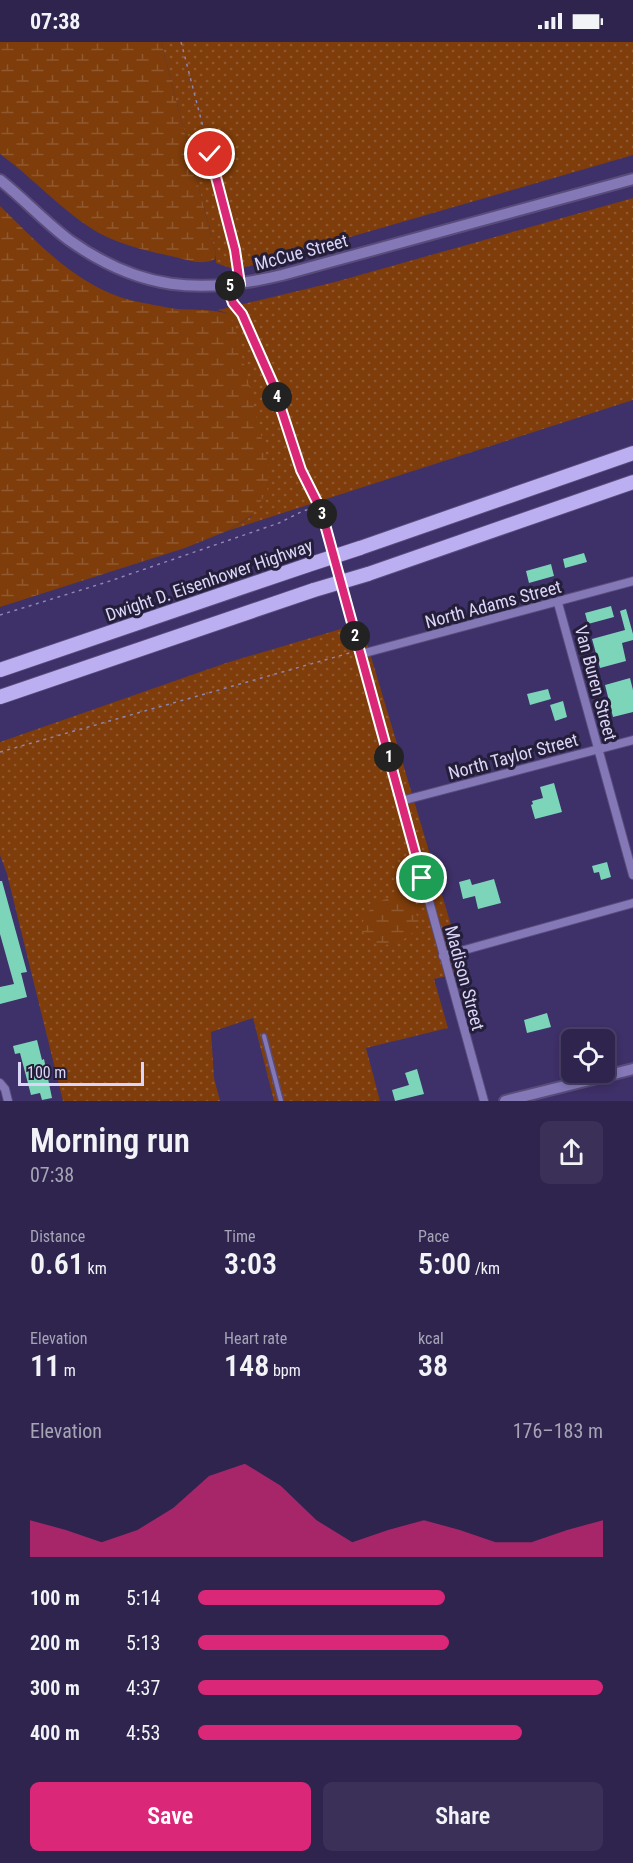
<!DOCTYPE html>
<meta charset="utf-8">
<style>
:root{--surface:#2e244e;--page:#3a3058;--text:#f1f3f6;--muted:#a7a4b6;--line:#494166;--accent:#db2777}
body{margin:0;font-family:"Roboto Condensed",sans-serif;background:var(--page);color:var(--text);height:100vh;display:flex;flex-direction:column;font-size:22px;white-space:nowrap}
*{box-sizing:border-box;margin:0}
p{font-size:20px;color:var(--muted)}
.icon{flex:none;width:33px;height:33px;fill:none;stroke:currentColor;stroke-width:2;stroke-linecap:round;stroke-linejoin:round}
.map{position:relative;height:1059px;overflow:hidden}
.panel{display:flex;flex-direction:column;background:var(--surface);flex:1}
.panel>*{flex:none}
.tools{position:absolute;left:561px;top:987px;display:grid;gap:12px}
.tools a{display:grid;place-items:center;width:54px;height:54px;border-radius:9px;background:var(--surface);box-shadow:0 3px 9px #0003,0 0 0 2px var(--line);font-size:30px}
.scale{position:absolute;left:18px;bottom:15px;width:126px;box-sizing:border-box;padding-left:6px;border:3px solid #dbd6f8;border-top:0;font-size:16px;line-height:21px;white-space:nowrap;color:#dbd6f8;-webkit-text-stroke:4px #241e38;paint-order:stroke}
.pin{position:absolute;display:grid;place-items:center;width:51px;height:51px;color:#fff;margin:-26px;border:3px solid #fff;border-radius:50%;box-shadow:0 2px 6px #0007}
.km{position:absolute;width:30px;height:30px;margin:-15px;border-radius:50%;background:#222;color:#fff;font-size:16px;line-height:30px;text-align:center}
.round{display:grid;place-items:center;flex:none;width:63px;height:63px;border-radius:9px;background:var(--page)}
.head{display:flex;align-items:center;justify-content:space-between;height:102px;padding:0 30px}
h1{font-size:33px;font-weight:600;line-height:45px}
.stats{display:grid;grid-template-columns:repeat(3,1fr);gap:9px;height:102px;padding:6px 30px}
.stats div{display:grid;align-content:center}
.stats b{font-size:30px;font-weight:600}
.stats small{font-size:16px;font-weight:400}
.stats p{font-size:16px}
.chart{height:168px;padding:12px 30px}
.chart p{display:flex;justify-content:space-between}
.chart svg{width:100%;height:108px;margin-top:6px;fill:var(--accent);opacity:.7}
.cta{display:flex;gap:12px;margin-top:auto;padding:12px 30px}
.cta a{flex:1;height:69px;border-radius:9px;background:var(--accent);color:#fff;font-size:24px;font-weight:600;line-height:69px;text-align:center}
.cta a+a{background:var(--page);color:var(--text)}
ul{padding:0 30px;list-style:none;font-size:20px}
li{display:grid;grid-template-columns:96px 72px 1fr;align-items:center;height:45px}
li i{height:15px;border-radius:8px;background:var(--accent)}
.status{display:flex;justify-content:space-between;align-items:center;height:42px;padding:0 30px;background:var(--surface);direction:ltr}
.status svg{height:16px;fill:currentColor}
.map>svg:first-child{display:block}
.grass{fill:url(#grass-dots)}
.wetland{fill:url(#wetland-marsh)}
.building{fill:#7cd4b9}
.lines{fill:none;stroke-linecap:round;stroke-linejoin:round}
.service-casing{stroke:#594c7b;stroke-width:7}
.minor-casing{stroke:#594c7b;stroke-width:10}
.secondary-casing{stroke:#594c7b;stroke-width:14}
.motorway-casing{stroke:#594c7b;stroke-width:16}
.path{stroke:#8e85b2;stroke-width:1.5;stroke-dasharray:3 4.5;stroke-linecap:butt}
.service{stroke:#8478b7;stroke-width:4}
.minor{stroke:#8478b7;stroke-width:8}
.secondary{stroke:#8478b7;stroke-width:10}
.motorway{stroke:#bbaff1;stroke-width:14}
.motorway-bridge-casing{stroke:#594c7b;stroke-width:16;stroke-linecap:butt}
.motorway-bridge{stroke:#bbaff1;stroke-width:14}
.route-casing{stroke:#fff;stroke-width:12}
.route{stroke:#db2777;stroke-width:8}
.labels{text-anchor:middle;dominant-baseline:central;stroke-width:6;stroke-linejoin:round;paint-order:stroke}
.street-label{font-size:18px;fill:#dbd6f8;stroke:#241e38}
</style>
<div class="status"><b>07:38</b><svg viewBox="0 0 49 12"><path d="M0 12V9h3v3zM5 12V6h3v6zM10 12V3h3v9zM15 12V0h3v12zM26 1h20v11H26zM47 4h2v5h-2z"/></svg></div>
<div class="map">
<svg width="633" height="1059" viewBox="0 0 633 1059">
<defs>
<pattern id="grass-dots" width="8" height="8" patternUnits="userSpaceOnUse" patternTransform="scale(1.5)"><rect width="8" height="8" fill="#7e3d0a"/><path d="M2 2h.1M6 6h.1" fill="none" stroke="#90582e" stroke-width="1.8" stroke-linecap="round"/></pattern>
<pattern id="wetland-marsh" width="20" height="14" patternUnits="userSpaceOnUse" patternTransform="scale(1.5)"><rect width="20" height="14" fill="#7e3d0a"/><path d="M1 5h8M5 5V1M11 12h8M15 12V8" fill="none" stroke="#90582e"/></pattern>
</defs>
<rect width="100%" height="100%" fill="#3e3068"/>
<path class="grass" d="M 161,0 L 633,0 L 633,113 L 250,224 L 233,227 L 216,221 L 216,212 Z
M 633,156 L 633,358 L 227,489 L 252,474 L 229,272 L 218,268 L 335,240 Z
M 361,581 L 465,930 L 434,937 L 448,986 L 366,1006 L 380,1059 L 274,1059 L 253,976 L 211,990 L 214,1036 L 220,1059 L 63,1059 L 7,832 L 0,813 L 0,700 L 226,621 Z"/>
<path class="wetland" d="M 0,0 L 161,0 L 216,212 L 215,217 C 202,224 188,218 175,215 C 152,210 130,205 109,196 C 71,179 35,137 0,112 Z
M 0,164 C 36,199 71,238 120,255 C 134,260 151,262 165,265 C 186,270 208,265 229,272 L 236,289 L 269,426 L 267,450 L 251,474 L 227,489 L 185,506 L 0,565 Z
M 398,853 L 409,862 L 420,878 L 412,891 L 396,903 C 377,902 373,902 360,887 C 369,864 374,860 398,853 Z"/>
<path class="building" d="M 584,511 L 587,520 L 565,526 L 563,517 Z
M 551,522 L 554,534 L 529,541 L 526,529 Z
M 611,564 L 614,575 L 588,582 L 585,571 Z
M 626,567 L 633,592 L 633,598 L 622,601 L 626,619 L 600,626 L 592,597 L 625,588 L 620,569 Z
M 630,636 L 633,648 L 633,670 L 613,675 L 605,643 Z
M 548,647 L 551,657 L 530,663 L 527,652 Z
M 563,659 L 567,675 L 555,679 L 550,663 Z
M 554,741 L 562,770 L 535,777 L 531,763 L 533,762 L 532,759 L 543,756 L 540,745 Z
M 607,820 L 611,835 L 601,838 L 599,830 L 594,831 L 592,824 Z
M 470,837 L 472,843 L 494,837 L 501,861 L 478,867 L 475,854 L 463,857 L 459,840 Z
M 0,839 L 2,839 L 27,930 L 21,931 L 27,955 L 0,962 L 0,945 L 14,942 L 0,892 Z
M 547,971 L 551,985 L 527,991 L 524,978 Z
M 37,998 L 42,1018 L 44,1017 L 52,1056 L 42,1058 L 40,1051 L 31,1053 L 20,1011 L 15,1012 L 13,1004 Z
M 417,1027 L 424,1052 L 395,1059 L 392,1048 L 409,1043 L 405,1031 Z"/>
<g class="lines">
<defs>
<path id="service" d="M 264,994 L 281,1059"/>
<path id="minor" d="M 558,561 L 633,833
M 401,759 L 633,698
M 443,914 L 633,861
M 0,1041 L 5,1047 L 8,1059
M 484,1059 L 361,612 L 633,539"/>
<path id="secondary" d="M 0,138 C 24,157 45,180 69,198 C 139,248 200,253 282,233 L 633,137
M 505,1059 L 633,1027"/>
<path id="motorway" d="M 360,506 L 633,411
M 368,532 L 633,440
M 0,628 L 308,523
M 0,655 L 314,548"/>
</defs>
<use href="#service" class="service-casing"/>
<use href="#minor" class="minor-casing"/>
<use href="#secondary" class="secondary-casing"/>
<use href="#motorway" class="motorway-casing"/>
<path class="path" d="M 181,0 L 228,181 L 238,233
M 230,252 L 233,261 L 242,271 L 273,342 L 290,400 L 301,428 L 321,468
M 344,552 L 359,605
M 0,573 L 107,540 L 279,481 L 303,469 L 313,466 L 321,468 L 331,504
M 0,710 L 353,610"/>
<use href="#service" class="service"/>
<use href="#minor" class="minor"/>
<use href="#secondary" class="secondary"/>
<use href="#motorway" class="motorway"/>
<defs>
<path id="motorway-bridge" d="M 308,523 L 360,506
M 314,548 L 368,532"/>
</defs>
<use href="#motorway-bridge" class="motorway-bridge-casing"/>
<use href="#motorway-bridge" class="motorway-bridge"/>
</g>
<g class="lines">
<defs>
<path id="route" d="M 210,112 L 235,208 L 240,242 L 227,244 L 233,261 L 242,272 L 273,342 L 301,428 L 321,468 L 422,836"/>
</defs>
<use href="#route" class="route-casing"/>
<use href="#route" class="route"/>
</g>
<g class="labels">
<g class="street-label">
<text transform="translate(301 210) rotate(-15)">McCue Street</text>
<text transform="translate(209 538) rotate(-19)">Dwight D. Eisenhower Highway</text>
<text transform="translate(493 562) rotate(-15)">North Adams Street</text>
<text transform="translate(596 641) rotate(75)">Van Buren Street</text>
<text transform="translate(513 714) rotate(-15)">North Taylor Street</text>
<text transform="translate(465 936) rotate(75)">Madison Street</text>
</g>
</g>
</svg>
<div class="tools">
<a><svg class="icon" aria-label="locate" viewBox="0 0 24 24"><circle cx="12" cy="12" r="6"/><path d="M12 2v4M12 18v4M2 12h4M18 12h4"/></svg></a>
</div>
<div class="scale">100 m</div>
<div class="pin" style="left:422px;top:836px;background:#1e9e55"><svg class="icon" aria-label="arrive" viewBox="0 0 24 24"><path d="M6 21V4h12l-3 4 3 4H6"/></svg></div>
<div class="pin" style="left:210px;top:112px;background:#d93025"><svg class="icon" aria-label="check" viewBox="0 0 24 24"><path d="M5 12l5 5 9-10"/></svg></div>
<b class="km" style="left:389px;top:715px">1</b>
<b class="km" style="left:355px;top:594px">2</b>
<b class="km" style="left:322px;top:472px">3</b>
<b class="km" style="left:277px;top:355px">4</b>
<b class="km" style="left:230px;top:244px">5</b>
</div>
<section class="panel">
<div class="head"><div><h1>Morning run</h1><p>07:38</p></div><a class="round"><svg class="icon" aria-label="share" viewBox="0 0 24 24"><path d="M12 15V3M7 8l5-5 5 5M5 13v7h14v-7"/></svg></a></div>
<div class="stats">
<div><p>Distance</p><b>0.61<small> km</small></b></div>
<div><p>Time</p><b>3:03</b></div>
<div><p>Pace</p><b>5:00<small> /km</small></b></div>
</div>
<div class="stats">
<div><p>Elevation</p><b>11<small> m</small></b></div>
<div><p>Heart rate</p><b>148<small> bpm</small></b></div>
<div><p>kcal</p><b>38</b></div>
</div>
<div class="chart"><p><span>Elevation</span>176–183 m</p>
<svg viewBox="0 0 160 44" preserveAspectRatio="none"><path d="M0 44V29L10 33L20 38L30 33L40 24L50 11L60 6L70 15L80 29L90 38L100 33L110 29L120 33L130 38L140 38L150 33L160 29V44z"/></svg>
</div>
<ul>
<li><b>100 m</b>5:14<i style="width:61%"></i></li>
<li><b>200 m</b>5:13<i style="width:62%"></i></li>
<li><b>300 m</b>4:37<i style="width:100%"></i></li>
<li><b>400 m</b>4:53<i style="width:80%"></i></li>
</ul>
<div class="cta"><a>Save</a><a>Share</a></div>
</section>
